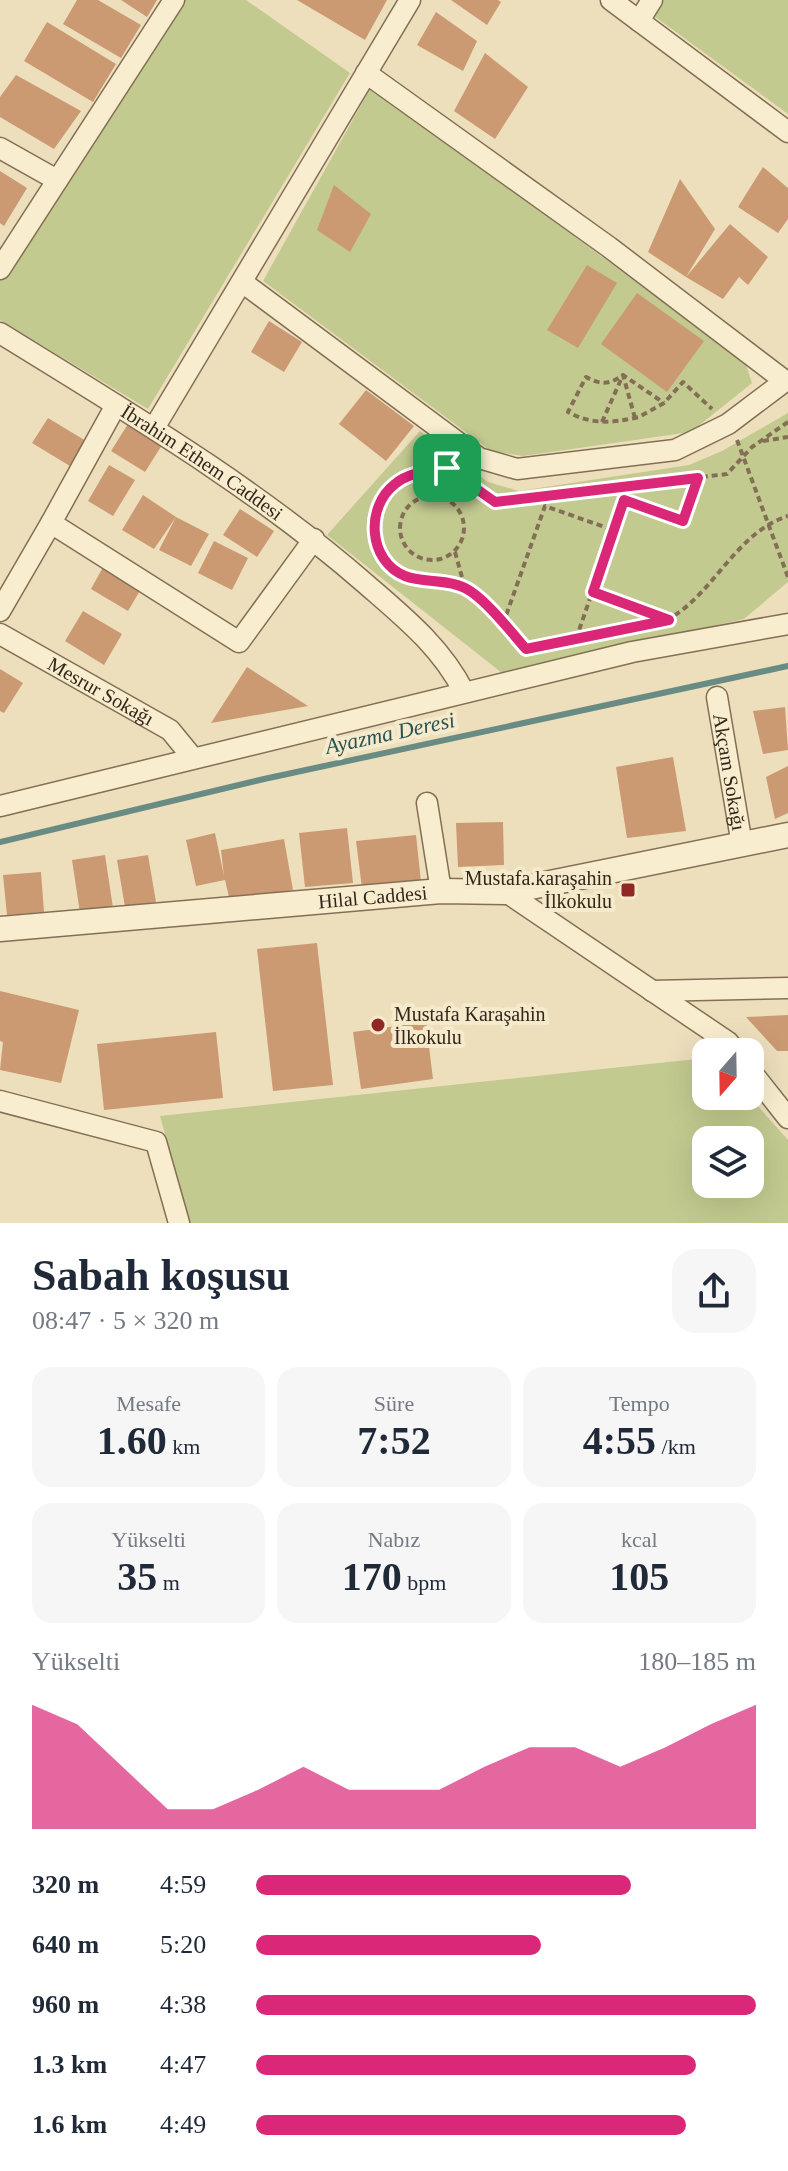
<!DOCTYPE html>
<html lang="tr">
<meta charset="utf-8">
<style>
:root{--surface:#fff;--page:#f6f6f7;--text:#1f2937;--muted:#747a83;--accent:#db2777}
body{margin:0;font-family:Georgia,serif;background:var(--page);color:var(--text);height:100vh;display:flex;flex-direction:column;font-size:30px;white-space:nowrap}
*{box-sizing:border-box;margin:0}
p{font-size:26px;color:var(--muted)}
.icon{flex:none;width:44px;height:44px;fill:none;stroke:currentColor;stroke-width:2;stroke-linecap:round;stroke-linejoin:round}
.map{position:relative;height:1223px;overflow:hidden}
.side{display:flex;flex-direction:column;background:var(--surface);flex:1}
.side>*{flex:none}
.needle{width:52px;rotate:200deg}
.tools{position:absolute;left:692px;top:1038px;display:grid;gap:16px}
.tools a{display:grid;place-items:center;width:72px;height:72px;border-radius:16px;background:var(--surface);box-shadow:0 8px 32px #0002;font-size:40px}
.pin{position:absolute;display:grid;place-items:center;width:68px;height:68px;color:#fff;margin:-34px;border-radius:16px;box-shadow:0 4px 12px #0006}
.round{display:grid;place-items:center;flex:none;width:84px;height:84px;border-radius:24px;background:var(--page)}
.headline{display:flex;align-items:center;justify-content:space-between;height:136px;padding:0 32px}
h1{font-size:44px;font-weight:600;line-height:60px}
.metrics{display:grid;grid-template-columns:repeat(3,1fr);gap:12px;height:136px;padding:8px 32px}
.metrics div{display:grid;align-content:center;border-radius:20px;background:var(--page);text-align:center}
.metrics b{font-size:40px;font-weight:600}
.metrics small{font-size:22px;font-weight:400}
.metrics p{font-size:22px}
.chart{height:224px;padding:16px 32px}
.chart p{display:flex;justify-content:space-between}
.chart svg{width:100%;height:144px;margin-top:8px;fill:var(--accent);opacity:.7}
ul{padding:0 32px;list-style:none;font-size:26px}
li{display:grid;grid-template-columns:128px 96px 1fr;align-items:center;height:60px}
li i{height:20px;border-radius:10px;background:var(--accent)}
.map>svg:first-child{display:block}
.green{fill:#c2ca90;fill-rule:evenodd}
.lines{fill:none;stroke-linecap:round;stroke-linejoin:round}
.stream{stroke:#688b83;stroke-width:6}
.building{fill:#cb9972}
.minor-casing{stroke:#846f56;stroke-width:23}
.tertiary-casing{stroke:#846f56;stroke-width:27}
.path{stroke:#846f56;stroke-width:4;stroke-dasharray:6 4;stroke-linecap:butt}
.minor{stroke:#f8edce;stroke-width:20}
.tertiary{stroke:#f8edce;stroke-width:24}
.route-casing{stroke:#fff;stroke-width:16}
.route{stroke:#db2777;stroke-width:10}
.poi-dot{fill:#922826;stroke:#f5eacb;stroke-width:3}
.labels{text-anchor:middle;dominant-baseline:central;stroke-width:8;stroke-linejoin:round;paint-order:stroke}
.street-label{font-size:20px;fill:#33271b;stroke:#f5eacb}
.poi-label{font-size:20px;fill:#33271b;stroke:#f5eacb;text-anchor:end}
.water-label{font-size:22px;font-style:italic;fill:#2a5351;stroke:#f5eacb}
</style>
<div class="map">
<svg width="788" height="1223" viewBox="0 0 788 1223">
<rect width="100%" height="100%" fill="#eddfbc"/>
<path class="green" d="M 183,0 L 246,0 L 350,73 L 148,409 L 0,320 L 0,280 Z
M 663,0 L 788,0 L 788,114 L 654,16 Z
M 371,87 L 745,362 L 752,383 L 691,432 L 523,456 L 491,451 L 263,281 Z
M 788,413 L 788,582 L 744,619 L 502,673 L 327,535 L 420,431 L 488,482 L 519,491 L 689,465 L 722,451 Z
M 706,1058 L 706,1096 L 749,1096 L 788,1140 L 788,1223 L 189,1223 L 160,1116 ZM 706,1140 L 750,1140 L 750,1184 L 706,1184 Z"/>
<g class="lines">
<path class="stream" d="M 0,842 L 264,779 L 788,666"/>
</g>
<path class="building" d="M 77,0 L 98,0 L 141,25 L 121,58 L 63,24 Z
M 121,0 L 157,0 L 147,17 Z
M 297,0 L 387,0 L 365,40 Z
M 451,0 L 498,0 L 501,2 L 487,25 Z
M 436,12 L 477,41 L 463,71 L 417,45 Z
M 47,22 L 116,64 L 93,102 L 24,61 Z
M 485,53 L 528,87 L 495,139 L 454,111 Z
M 16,75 L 81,111 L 54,149 L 0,117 L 0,97 Z
M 763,167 L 788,188 L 788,219 L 778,233 L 738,207 Z
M 0,171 L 27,188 L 4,226 L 0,223 Z
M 680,179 L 715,229 L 686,277 L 648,252 Z
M 334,185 L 371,214 L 350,252 L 317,230 Z
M 730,224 L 768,257 L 748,285 L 739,277 L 723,299 L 686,277 Z
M 587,265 L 617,283 L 578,348 L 547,330 Z
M 637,293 L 704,341 L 667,392 L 601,344 Z
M 269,321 L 302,342 L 284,372 L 251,352 Z
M 366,390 L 414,426 L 386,461 L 339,424 Z
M 48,418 L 86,441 L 70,466 L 32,443 Z
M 128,424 L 162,445 L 145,472 L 111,451 Z
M 109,465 L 135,480 L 113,516 L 88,501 Z
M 143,495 L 176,517 L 154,549 L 122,530 Z
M 240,509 L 274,531 L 257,557 L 223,535 Z
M 176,517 L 209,534 L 191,566 L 159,550 Z
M 214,541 L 248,558 L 232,590 L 198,573 Z
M 107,560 L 145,582 L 128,611 L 91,589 Z
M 83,611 L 122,634 L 104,665 L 65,641 Z
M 247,667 L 308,706 L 211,723 Z
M 0,669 L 23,683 L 4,713 L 0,711 Z
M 785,707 L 788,750 L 763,754 L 753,711 Z
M 673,757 L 686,831 L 627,838 L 616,767 Z
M 788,766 L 788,813 L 775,819 L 766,777 Z
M 503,822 L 504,865 L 458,867 L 456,823 Z
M 347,828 L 353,883 L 305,887 L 299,833 Z
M 215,833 L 224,876 L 221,850 L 284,839 L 293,890 L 230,901 L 225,880 L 196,886 L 186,840 Z
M 416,835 L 421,882 L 362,888 L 356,841 Z
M 105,855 L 113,908 L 80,913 L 72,860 Z
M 148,855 L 156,902 L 125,907 L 117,860 Z
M 41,872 L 44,912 L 7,915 L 3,875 Z
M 317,943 L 333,1085 L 273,1091 L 257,949 Z
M 0,991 L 79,1010 L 61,1083 L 0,1070 L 3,1042 L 0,1041 Z
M 788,1015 L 788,1051 L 777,1051 L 746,1017 Z
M 426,1022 L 433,1079 L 361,1089 L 353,1032 Z
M 216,1032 L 223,1098 L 104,1110 L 97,1044 Z"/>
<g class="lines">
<defs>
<g id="minor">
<path d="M 611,0 L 788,132"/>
<path d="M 639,21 L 652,0"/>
<path d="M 0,148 L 57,180"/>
<path d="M 0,269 L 174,0"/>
<path d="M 242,282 L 479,458 L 517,469 L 675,450 L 728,424 L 785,381 L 609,247 L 366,73"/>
<path id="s1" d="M 0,333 C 126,411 255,487 367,585 C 405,618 441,647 464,692"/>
<path d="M 154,428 L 410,0"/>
<path d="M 51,523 L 116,405"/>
<path d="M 0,611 L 51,523 L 239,642 L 314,539"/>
<path id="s2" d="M 0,634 L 170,730 L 193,758"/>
<path id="s3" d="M 717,697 L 742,845"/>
<path d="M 427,803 L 441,891"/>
<path d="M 0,806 L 632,652 L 788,624"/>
<path d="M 506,892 L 728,1042 L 736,1052"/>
<path d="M 652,991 L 788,988"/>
<path d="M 750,1070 L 788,1118"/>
<path d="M 0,1101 L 156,1142 L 179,1223"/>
</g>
<g id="tertiary">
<path id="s4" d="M 0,929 L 441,891 L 506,892 L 788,835"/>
</g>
</defs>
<use href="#minor" class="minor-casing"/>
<use href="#tertiary" class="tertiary-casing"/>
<path class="path" d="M 635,418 L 623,375 C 609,385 601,385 586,377 L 568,412 C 592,425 613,423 639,417 L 664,403 L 683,382 L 712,409
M 602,422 L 623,375 L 664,403
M 788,422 L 752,447 L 727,474 L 495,502 L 447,468 C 430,471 409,472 395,484 C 365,507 368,561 405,576 C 423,584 448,579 465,588 C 485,598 511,632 526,649 C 556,643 652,630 672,617 C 715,591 737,532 788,516
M 737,440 L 788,577
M 763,441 L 788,437
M400 528a32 32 0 1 1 64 0a32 32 0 1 1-64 0Z
M 446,499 L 459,477
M 455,552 L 465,588
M 593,592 L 669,620
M 503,624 L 545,506 L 613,530
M 576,639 L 624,500 L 683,521 L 697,479"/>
<use href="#minor" class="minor"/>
<use href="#tertiary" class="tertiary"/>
</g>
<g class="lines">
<defs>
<path id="route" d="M 447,468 L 495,502 L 698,478 L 683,521 L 624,500 L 593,592 L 669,620 L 526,649 C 511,632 485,598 465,588 C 448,579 423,583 405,576 C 368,561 365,507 395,484 C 409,472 430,471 447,468 Z"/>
</defs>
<use href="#route" class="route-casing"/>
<use href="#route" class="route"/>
</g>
<g class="poi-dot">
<rect x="620" y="882" width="16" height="16" rx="4"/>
<circle cx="378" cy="1025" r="8"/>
</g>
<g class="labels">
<g class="street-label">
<text stroke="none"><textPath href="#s1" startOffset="240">İbrahim Ethem Caddesi</textPath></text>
<text stroke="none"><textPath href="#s2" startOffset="116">Mesrur Sokağı</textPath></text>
<text stroke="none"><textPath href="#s3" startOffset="76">Akçam Sokağı</textPath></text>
<text stroke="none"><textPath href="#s4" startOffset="374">Hilal Caddesi</textPath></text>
</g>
<g class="poi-label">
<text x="612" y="878">Mustafa.karaşahin<tspan x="612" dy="23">İlkokulu</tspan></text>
<text x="394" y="1014" text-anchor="start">Mustafa Karaşahin<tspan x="394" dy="23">İlkokulu</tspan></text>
</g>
<g class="water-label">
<text transform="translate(390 733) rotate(-12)">Ayazma Deresi</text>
</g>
</g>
</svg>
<div class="tools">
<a><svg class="needle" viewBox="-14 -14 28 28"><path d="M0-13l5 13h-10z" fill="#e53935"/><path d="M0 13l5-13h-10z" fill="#747a83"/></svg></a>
<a><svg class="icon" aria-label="layers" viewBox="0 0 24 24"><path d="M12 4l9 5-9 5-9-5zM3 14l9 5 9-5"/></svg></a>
</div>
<div class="pin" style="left:447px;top:468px;background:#1e9e55"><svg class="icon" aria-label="arrive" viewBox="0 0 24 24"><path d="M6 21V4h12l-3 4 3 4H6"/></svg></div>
</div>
<section class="side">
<div class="headline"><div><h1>Sabah koşusu</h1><p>08:47 · 5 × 320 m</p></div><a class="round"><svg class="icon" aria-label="share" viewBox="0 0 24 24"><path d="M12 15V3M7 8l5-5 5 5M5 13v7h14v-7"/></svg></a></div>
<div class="metrics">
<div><p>Mesafe</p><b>1.60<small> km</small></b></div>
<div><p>Süre</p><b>7:52</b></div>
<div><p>Tempo</p><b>4:55<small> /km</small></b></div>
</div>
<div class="metrics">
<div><p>Yükselti</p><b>35<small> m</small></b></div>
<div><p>Nabız</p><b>170<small> bpm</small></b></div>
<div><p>kcal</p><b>105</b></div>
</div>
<div class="chart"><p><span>Yükselti</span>180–185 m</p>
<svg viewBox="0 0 160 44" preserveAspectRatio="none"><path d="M0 44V6L10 12L20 25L30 38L40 38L50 32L60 25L70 32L80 32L90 32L100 25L110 19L120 19L130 25L140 19L150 12L160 6V44z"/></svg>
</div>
<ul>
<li><b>320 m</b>4:59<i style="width:75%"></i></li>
<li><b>640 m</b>5:20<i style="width:57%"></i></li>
<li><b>960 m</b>4:38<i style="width:100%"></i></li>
<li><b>1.3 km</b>4:47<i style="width:88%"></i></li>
<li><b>1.6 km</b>4:49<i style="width:86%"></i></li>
</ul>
</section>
